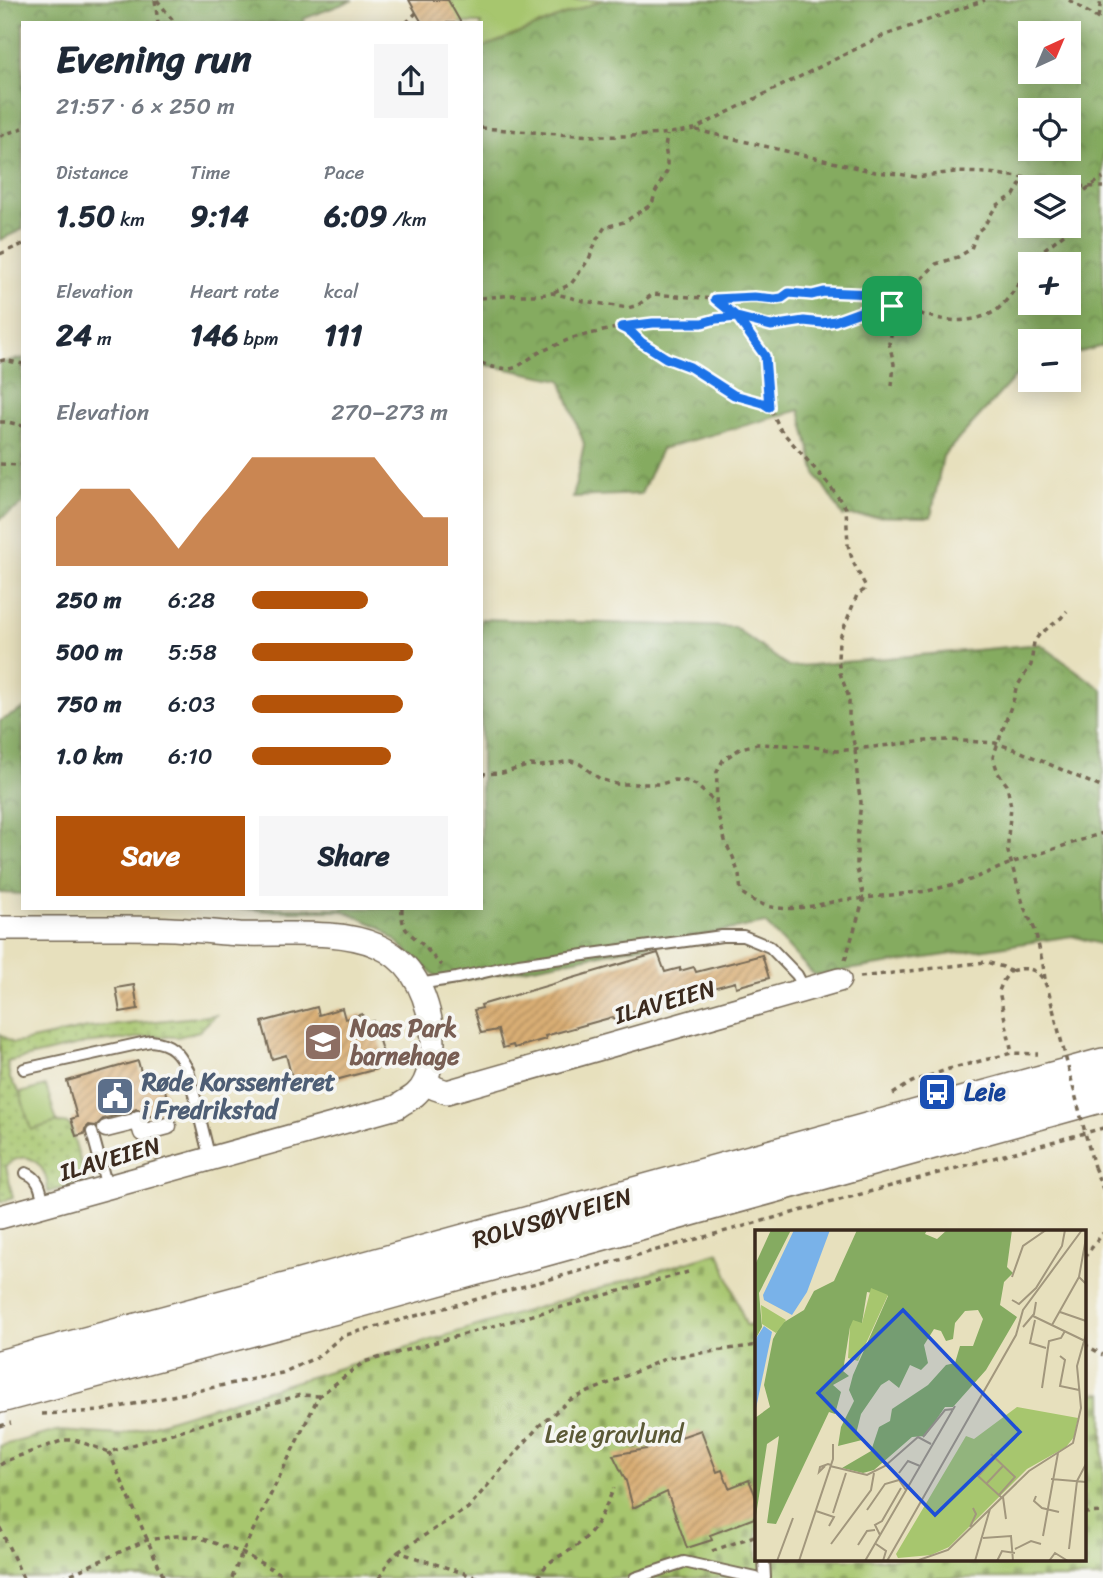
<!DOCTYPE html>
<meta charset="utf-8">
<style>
:root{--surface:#fff;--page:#f6f6f7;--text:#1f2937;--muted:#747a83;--accent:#b45309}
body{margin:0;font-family:Sriracha,sans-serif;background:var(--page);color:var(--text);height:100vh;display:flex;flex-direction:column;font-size:26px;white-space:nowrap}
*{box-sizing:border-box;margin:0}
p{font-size:23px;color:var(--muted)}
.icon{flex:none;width:38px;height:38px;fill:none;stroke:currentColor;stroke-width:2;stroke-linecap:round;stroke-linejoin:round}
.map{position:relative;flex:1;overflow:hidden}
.details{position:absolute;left:21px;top:21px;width:462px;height:889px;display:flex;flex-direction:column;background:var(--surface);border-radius:0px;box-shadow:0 4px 18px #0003}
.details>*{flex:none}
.needle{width:46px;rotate:44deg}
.buttons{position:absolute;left:1018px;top:21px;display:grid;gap:14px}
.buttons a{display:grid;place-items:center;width:63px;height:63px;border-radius:0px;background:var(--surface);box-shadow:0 4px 18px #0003;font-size:35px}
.pin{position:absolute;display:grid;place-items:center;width:60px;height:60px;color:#fff;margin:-30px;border-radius:14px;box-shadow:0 4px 10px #0006}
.round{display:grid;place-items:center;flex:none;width:74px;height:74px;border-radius:0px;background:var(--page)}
.head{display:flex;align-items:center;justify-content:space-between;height:119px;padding:0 35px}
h1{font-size:38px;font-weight:700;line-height:52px}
.figures{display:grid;grid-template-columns:repeat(3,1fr);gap:10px;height:119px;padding:7px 35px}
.figures div{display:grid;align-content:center}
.figures b{font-size:30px;font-weight:700}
.figures small{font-size:19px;font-weight:400}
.figures p{font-size:19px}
.chart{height:196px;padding:14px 35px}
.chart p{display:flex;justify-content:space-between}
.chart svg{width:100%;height:126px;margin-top:7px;fill:var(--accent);opacity:.7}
.primary-button{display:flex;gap:14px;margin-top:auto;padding:14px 35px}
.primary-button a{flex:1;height:80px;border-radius:0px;background:var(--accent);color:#fff;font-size:28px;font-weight:700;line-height:80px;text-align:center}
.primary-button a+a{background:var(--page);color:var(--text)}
ul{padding:0 35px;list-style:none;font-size:23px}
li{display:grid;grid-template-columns:112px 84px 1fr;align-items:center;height:52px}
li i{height:18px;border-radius:9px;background:var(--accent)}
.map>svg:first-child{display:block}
.grass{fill:url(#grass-dots);stroke:#717846;stroke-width:2}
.forest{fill:url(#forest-crowns);stroke:#606a40;stroke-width:2;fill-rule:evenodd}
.cemetery{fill:url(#cemetery-stones);stroke:#717846;stroke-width:2}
.green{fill:#a7c66e;stroke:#717846;stroke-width:2}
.building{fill:url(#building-hatch)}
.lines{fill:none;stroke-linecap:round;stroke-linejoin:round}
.service-casing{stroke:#776a56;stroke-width:14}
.pedestrian-casing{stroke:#776a56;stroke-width:19}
.minor-casing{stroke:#776a56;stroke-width:26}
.primary-casing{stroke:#776a56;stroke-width:38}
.path{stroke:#776a56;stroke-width:3.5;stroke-dasharray:5 5;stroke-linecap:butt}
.service{stroke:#fff;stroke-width:10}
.pedestrian{stroke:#fff;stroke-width:16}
.minor{stroke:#fff;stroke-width:23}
.primary{stroke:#fff;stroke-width:35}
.path-bridge{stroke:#776a56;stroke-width:3.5;stroke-dasharray:5 5;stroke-linecap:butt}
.route-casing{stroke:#fff;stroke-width:14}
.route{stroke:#1a73e8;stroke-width:9}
.labels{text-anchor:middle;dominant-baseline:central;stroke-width:7;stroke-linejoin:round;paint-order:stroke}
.street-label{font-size:24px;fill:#3b2a1e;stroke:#f6f6f2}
.education-label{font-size:24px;font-weight:bold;fill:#785e54;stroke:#f6f6f2;text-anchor:start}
.service-label{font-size:24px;font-weight:bold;fill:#4e5e75;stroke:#f6f6f2;text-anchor:start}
.transit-label{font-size:24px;font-weight:bold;fill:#164399;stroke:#f6f6f2;text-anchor:start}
.park-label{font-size:24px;fill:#5b5936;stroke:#f6f6f2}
.inset-road{fill:none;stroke:#a2977d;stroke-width:2}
.view{fill:#1d4ed8;fill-opacity:0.15;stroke:#1d4ed8;stroke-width:3.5}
.inset-edge{fill:none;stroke:#3b2a1e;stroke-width:3.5}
</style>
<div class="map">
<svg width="1103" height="1578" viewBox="0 0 1103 1578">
<defs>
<pattern id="grass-dots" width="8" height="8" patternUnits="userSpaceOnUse" patternTransform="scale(1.75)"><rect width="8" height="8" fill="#a7c66e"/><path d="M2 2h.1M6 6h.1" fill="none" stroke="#89a15a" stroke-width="1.8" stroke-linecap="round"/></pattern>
<pattern id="forest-crowns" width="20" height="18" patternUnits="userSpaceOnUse" patternTransform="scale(1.75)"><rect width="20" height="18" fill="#85ab61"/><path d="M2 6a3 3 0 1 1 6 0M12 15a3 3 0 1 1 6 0" fill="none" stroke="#6e8b4f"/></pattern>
<pattern id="cemetery-stones" width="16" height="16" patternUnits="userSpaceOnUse" patternTransform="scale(1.75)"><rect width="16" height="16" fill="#a7c66e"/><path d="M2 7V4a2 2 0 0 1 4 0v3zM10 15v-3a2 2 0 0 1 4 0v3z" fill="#89a15a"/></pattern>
<pattern id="building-hatch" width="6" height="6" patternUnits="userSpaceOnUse" patternTransform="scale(1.75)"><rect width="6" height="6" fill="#d9ae74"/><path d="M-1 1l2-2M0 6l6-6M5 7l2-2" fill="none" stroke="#b18e5f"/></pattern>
</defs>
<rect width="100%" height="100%" fill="#f6f6f2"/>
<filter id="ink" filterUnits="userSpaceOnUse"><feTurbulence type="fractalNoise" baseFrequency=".0143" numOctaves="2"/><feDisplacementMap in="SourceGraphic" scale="14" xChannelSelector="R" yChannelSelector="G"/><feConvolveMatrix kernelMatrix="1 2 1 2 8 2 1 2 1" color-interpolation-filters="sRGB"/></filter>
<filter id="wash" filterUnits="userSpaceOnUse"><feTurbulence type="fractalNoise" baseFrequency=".00686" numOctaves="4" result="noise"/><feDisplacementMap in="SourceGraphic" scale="28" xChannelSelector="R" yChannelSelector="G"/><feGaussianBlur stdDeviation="1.57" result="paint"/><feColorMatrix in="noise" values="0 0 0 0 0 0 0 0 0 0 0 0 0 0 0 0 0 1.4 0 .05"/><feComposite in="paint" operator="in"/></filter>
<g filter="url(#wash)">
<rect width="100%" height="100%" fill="#e7e0bd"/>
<path class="grass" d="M 216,1015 L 199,1031 L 178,1037 L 155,1036 L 83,1044 L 7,1062 L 10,1079 L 20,1093 L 31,1129 C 44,1126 57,1119 70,1125 L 85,1178 L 83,1183 L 48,1192 C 48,1167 29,1145 6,1166 L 13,1198 L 0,1202 L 0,1034 L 13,1043 L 22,1042 L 88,1028 Z"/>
<path class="forest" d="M 0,0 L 353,0 L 303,19 L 304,23 L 23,23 L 23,229 L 0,240 Z
M 602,0 L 1103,0 L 1103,346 L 1069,355 L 1069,341 L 1031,341 L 1031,365 L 1024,367 L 943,456 L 931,517 L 843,516 L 816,474 L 800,410 L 661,449 L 641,494 L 573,497 L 584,444 L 561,380 L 481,364 L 481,48 ZM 1031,33 L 1069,33 L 1069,72 L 1031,72 ZM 1031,110 L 1069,110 L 1069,149 L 1031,149 ZM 1031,187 L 1069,187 L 1069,226 L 1031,226 ZM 1031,264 L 1069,264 L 1069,303 L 1031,303 Z
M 23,358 L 23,504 L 0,519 L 0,363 Z
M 481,619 L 734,627 L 789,667 L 1040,644 L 1103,690 L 1103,945 L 1072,936 L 814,975 L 765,923 L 444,984 L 380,927 L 344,911 L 268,911 L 231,908 L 481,908 Z
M 23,709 L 23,894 L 0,893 L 0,721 Z"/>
<path class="cemetery" d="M 719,1252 L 746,1325 L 756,1326 L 757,1559 L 1084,1559 L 1084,1394 L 1103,1393 L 1103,1578 L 0,1578 L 0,1446 L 57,1431 L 120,1435 Z"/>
<path class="green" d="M 446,0 L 602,0 L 481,48 L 481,23 L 459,23 Z
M 46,1086 L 57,1122 L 31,1130 L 20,1093 Z"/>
<g id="blocks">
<path class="building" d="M 409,0 L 448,0 L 461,23 L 422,23 Z
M 658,953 L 665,972 L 680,968 L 680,971 L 694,967 L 696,972 L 762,955 L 769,978 L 736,987 L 735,982 L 702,991 L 703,994 L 661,1006 L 661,1003 L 629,1012 L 630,1015 L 614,1020 L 613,1017 L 545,1036 L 546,1039 L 514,1048 L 513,1045 L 503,1048 L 498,1030 L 481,1033 L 474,1010 L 482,1008 L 481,1005 Z
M 134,985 L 138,1009 L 120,1012 L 116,988 Z
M 317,1007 L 319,1015 L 342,1008 L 345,1019 L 362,1014 L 365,1023 L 373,1021 L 384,1057 L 375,1060 L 377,1069 L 328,1082 L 330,1088 L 315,1092 L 313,1083 L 303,1086 L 301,1080 L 293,1082 L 286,1055 L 272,1059 L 262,1022 Z
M 138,1061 L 143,1079 L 160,1074 L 171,1110 L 148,1117 L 145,1111 L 136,1109 L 130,1112 L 103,1119 L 96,1126 L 89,1125 L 85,1129 L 84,1134 L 76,1136 L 71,1119 L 77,1117 L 67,1081 Z
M 701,1430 L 717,1472 L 722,1470 L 729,1488 L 749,1480 L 757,1499 L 757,1517 L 710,1535 L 712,1540 L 687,1548 L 667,1492 L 633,1508 L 626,1481 L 613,1455 L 646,1449 Z"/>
</g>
</g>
<g filter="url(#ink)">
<use href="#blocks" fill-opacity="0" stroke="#776a56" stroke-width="2"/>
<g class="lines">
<defs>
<path id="service" d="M 418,984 L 457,978 L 519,964 L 722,936 L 743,936 L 770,947 L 797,975 L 805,990
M 24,1069 L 151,1041 C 172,1043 178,1052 188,1070 L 210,1159
M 92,1132 L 107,1187
M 26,1173 C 40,1178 41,1191 44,1205
M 764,1559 L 765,1578
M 635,1578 L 684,1562 L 756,1578"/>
<path id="pedestrian" d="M 138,1119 L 142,1133 L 168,1126
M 106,1129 L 138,1121"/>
<path id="minor" d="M 0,928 C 39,928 78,928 118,928 C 141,928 164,928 187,930 C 205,931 222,933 240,934 C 327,936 416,917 432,1031 C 435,1049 430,1083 415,1095 C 409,1100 402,1103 397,1107 L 0,1217
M 427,1081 L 435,1088 L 447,1092 L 839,980"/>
<path id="primary" d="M 0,1368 L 334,1278 L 1103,1066
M 0,1395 L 343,1304 L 1103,1094"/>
</defs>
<use href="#service" class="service-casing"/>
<use href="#pedestrian" class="pedestrian-casing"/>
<use href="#minor" class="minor-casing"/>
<use href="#primary" class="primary-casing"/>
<path class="path" d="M 155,0 L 158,23
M 157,0 L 175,23
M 1069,0 L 1103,22
M 1098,18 L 1101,0
M 406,23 L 416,13
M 481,128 C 552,133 624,143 694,129 L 880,37 L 985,0
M 696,130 L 875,172 L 899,174 L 916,177 L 955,172 L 989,173 L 1042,180 L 1066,186 L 1103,187
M 0,136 L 23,128
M 1069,215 C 1074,196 1087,188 1103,178
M 0,254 L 23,244
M 1031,264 L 1042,251 L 1065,233 L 1068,226
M 554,292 L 571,284 L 589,259 L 597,239 L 605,227 L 624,222 L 649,206 L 653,201 L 655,193 L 667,171 L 667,158 L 665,148 L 667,135
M 481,298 L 514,295 L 540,295 L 552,293 L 584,301 L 628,308 L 638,305 L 653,294 L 715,299 L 737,318 L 765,357 L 770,407 L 780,429 L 829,485 L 846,508 L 848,545 L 853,562 L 865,585 L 864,590 L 857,595 L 839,640 L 838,659 L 840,673 L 849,698 L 849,719 L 855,749 L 858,786 L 861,802 L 857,839 L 857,869 L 864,898 C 855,900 846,899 837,901 C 803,908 771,917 741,892 L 739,875 L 733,857 L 726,844 L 716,808 L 717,772 L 723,760 L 741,748 L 757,744 L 809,746 L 836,751 L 855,749 L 926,741 L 949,740 L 995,743 L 1017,750 L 1103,788
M 715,299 L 754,297 L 775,299 L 789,293 L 812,295 L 823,292 L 874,294 L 894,292
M 623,328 L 666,358 L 690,367 L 735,395 L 763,403 L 769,406
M 0,361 L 4,360 L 23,364
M 481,363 L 492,367 L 510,369 L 517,367 L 538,353 L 572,338 L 621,327 L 653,322 L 702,323 L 716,319 L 737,318 L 771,326 L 804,321 L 823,323 L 835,321 L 871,308 L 892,306 L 894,292 L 922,278 L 936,264 L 958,257 L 971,249 L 977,232 L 984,226 L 996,206 L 1014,195 L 1024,178
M 892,386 L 894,364 L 889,343 L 894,324 L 892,306 C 921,313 948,326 978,318 C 985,316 992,314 998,309 C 1011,297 1021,280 1031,265
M 0,422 L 8,422 L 23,426
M 0,464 L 23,465
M 481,774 L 502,773 L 531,765 L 541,766 L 571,761 L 580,764 L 600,779 L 616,784 L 661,784 L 674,780 L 686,781 L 696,785 L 716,803
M 402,908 C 401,931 408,931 423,945 C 430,952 434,959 442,965
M 845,960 L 864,898 L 928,891 L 970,880 L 1011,863 L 1103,833
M 1011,971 C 1043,961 1047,985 1053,1009
M 860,977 L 986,962 L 1003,967 L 1010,971 L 1003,981 L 999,991 L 1012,1053
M 1045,979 L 1043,965 L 1035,930 L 1024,907 L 1008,852 L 1008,836 L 1011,807 L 1007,785 L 998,773 L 993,757 L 1014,698 L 1016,688 L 1031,665 L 1034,642 L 1039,635 L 1061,618 L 1067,611
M 893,1094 L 912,1082 L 949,1069 L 1012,1053 L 1038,1054
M 1094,1167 L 1103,1189
M 1084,1258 L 1103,1233
M 1084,1344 L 1103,1355
M 42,1414 L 100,1411 L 282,1373 L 319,1356 L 342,1336 L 1103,1128
M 0,1426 L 11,1423
M 109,1452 L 164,1578
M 0,1465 L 8,1460 L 64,1440 L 75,1440 L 109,1452 L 300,1395 L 318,1396
M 1084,1513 L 1103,1512
M 0,1528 L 23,1578
M 712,1551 L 757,1535
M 398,1552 L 468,1508 L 540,1425 L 570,1400 L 667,1358 L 757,1345
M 62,1578 L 147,1540 L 176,1536 L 198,1537 L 242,1553 L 289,1578
M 232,1578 L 242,1553 L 319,1396 L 364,1362 L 688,1272
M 380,1578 L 388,1562 L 398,1552 L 479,1578
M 538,1578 C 548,1557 563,1557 579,1544 C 597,1529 605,1508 614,1488"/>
<use href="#service" class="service"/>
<use href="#pedestrian" class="pedestrian"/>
<use href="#minor" class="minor"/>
<use href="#primary" class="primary"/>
<path class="path-bridge" d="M 1053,1009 L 1094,1167"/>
</g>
</g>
<g class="lines" filter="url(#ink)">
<defs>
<path id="route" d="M 892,306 L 882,306 L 871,308 L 835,321 L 822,323 L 804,321 L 771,326 L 737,317 L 716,319 L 702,323 L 653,323 L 621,327 L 631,332 L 641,342 L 666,358 L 690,367 L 734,395 L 763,403 L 769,407 L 765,356 L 737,317 L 715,299 L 754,297 L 775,299 L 782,298 L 789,293 L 812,295 L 824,292 L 874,294 L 894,292 L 892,306"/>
</defs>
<use href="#route" class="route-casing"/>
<use href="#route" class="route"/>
</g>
<defs>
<symbol id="school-square" viewBox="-11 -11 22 22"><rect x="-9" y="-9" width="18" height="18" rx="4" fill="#8d6e63" stroke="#f6f6f2"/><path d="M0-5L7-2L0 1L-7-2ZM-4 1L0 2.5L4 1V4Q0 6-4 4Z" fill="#fff"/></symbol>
<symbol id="bus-square" viewBox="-11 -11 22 22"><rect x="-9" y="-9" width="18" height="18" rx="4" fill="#1a4fb4" stroke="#f6f6f2"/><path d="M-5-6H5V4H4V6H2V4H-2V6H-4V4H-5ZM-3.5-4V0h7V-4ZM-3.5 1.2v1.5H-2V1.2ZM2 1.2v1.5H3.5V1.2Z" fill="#fff"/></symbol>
<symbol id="civic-square" viewBox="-11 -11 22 22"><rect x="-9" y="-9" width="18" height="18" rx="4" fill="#5c6f8a" stroke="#f6f6f2"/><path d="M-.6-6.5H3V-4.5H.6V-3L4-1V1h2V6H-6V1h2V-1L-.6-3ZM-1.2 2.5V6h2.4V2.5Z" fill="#fff"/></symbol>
</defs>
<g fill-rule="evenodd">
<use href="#school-square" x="301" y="1020" width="44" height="44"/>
<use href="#bus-square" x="915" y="1070" width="44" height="44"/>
<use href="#civic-square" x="93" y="1074" width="44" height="44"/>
</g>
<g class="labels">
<g class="street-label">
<text transform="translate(665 1002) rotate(-16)">ILAVEIEN</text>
<text transform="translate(110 1159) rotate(-16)">ILAVEIEN</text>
<text transform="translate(552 1218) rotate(-16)">ROLVSØYVEIEN</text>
</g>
<g class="education-label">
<text x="350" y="1028">Noas Park<tspan x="350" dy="28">barnehage</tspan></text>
</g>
<g class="service-label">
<text x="142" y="1082">Røde Korssenteret<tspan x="142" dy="28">i Fredrikstad</tspan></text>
</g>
<g class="transit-label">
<text x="964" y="1092">Leie</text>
</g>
<g class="park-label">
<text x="614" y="1434">Leie gravlund</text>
</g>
</g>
<g transform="translate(755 1230)">
<rect width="331" height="331" fill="#e7e0bd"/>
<path d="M 16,0 L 36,0 L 4,63 L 7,97 L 0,110 L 0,35 ZM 102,0 L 172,0 L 170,4 L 182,9 L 192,0 L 257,0 L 252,37 L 258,43 L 249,52 L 245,75 L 262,87 L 231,140 L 198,177 L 190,177 L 170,206 L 157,207 L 119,240 L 108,243 L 87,238 L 116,221 L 124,197 L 135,191 L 137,179 L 173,155 L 191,135 L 200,133 L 205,116 L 218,116 L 228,89 L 223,80 L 210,81 L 200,93 L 198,109 L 191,111 L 186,101 L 179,99 L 169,115 L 173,133 L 166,140 L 155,135 L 144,158 L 134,150 L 126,155 L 106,184 L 101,204 L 107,210 L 83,216 L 86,197 L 99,171 L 94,160 L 98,145 L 133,66 L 112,62 L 107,93 L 95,97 L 88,141 L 94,146 L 78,155 L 86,162 L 80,184 L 74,182 L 21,294 L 12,293 L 24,206 L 12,214 L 0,292 L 0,188 L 15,177 L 9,155 L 18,109 L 26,94 L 49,80 L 59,61 L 79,51 Z" fill="#85ab61"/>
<path d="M 262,177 L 323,188 L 319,207 L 311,217 L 272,239 L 194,317 L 176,325 L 143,328 L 141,324 L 211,206 L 219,209 Z" fill="#a7c66e"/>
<path d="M 116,58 L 133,65 L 103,131 L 93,128 L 95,97 L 98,90 L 107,93 ZM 6,75 L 31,90 L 21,103 L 7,94 Z" fill="#a7c66e"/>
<path d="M 39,0 L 75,0 L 52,62 L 37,85 L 9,70 L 8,65 ZM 9,96 L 17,102 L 0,183 L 0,110 Z" fill="#79b2e9"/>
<path class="inset-road" d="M 331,8 L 324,47 L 331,54M 257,47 L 268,16 L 291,0M 257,70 L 264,74 L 281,58 L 307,16 L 310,0M 305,82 L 331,91M 278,86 L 330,111M 280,90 L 275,113 L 291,118M 297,95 L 324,47M 268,97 L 279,84 L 281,72M 305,126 L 310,130 L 305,156 L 324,160M 287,158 L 294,111 L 306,108 L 310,101M 168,207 L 190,180 L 199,179M 236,224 L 260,247 L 244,265M 240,228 L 223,246 L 246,267M 70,236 L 64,242 L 65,237 L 73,234 L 76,235M 75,236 L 112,245 L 130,236 L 163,207 L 176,214M 144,243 L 153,231 L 165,236M 296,249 L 331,252M 232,253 L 248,236M 281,266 L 279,271 L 287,278 L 304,282M 248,267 L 251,289M 112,280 L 130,254 L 144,250 L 151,260M 61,281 L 79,287 L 74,296M 78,283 L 91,243M 215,297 L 221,284 L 218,278M 125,305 L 120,295 L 127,291 L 146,258M 288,306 L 303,223M 228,308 L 256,306 L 258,331M 76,314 L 116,260 L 119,243M 121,314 L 131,321 L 128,331M 103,315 L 112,301 L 120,300M 260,319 L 276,311 L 286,314M 314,319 L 322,251 L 331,234M 22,331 L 38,288M 44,331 L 78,229 L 78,214M 110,331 L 200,176M 132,331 L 261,105 L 268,80 L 327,0M 161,331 L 193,320 L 274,241 L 318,213 L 326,178 L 322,136 L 331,104M 220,331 L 235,279M 242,331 L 247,321 L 260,323M 294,331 L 300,323 L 313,331"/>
<path class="view" d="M 148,80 L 265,202 L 180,285 L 63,163 Z"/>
<rect width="331" height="331" class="inset-edge"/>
</g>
</svg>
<div class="buttons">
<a><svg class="needle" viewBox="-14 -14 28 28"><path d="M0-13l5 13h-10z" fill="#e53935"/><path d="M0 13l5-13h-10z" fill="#747a83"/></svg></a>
<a><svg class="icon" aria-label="locate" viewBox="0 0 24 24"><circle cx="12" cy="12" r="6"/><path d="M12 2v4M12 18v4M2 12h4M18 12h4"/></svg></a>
<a><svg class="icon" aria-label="layers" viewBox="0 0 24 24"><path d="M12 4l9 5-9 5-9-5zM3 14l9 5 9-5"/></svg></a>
<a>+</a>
<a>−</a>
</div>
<div class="pin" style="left:892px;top:306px;background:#1e9e55"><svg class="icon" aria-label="arrive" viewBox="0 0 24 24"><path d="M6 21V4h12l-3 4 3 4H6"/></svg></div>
<section class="details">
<div class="head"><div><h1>Evening run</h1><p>21:57 · 6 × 250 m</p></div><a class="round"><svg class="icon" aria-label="share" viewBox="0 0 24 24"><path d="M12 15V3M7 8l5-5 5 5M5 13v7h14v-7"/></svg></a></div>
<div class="figures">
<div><p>Distance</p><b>1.50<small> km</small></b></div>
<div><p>Time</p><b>9:14</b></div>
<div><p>Pace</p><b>6:09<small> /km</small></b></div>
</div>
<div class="figures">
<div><p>Elevation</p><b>24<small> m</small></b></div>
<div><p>Heart rate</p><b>146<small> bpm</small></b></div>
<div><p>kcal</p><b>111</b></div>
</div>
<div class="chart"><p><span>Elevation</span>270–273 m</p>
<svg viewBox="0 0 160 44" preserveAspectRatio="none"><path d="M0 44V27L10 17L20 17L30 17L40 27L50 38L60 27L70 17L80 6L90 6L100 6L110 6L120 6L130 6L140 17L150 27L160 27V44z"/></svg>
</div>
<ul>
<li><b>250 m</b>6:28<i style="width:59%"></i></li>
<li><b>500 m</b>5:58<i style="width:82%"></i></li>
<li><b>750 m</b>6:03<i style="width:77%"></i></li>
<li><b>1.0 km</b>6:10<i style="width:71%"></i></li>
</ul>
<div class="primary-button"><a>Save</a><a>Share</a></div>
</section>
</div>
